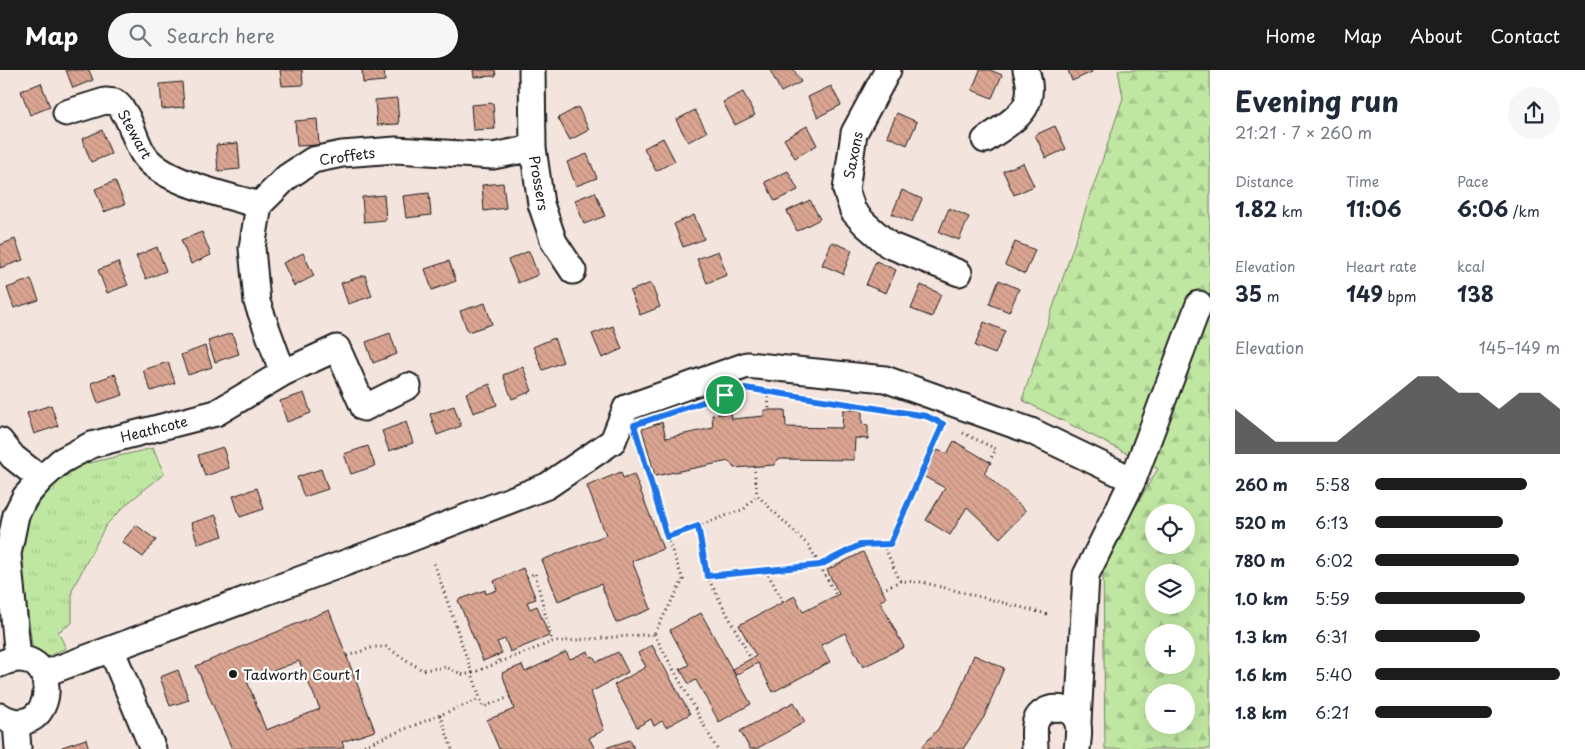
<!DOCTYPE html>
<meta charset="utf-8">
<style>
:root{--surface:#fff;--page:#f6f6f7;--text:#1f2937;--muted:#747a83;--accent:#1c1c1c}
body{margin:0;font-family:"Playpen Sans",sans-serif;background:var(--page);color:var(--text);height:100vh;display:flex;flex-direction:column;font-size:19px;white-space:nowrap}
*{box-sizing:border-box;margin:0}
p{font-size:16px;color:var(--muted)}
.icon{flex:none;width:28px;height:28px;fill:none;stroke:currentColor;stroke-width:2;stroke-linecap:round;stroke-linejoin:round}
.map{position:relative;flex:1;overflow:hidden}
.side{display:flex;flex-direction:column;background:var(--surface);width:375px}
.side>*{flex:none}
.fabs{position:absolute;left:1145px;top:434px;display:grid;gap:10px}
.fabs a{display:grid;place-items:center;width:50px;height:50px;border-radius:50%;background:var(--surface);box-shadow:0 5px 20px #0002;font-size:25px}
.pin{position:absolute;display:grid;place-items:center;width:42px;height:42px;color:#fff;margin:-21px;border:2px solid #fff;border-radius:50%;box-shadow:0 1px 5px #0007}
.round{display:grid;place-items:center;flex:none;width:52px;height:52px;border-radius:26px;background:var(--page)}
.overview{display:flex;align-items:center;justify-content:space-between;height:85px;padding:0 25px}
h1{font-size:28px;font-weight:700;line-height:38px}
.metrics{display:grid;grid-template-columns:repeat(3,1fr);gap:8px;height:85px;padding:5px 25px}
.metrics div{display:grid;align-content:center}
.metrics b{font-size:21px;font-weight:700}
.metrics small{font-size:14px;font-weight:400}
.metrics p{font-size:14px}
.chart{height:140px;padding:10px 25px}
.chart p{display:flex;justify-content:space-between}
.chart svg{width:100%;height:90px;margin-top:5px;fill:var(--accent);opacity:.7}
ul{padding:0 25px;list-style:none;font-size:16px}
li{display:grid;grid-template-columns:80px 60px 1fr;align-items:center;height:38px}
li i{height:12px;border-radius:6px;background:var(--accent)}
header{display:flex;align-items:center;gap:30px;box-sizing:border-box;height:70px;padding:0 25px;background:var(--accent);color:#fff}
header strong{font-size:24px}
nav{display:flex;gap:28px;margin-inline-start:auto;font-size:18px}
.search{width:350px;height:45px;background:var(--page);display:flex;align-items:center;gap:12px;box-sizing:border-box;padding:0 18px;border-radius:28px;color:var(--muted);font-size:19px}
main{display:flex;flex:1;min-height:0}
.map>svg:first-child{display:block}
.grass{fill:url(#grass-tufts);stroke:#6e825f}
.forest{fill:url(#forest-firs);stroke:#6e825f;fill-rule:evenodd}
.building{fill:url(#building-back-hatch);stroke:#1c1c1c;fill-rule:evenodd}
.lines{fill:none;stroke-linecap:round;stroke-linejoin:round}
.minor-casing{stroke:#1c1c1c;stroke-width:29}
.path{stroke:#1c1c1c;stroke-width:3;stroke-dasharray:1 4;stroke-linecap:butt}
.minor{stroke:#fff;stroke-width:25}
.route-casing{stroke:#fff;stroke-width:10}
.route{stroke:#1a73e8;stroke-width:6}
.poi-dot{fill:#1c1c1c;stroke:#fff;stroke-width:2}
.labels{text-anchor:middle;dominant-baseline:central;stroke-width:4.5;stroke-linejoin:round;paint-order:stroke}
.street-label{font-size:14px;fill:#1c1c1c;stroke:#fff}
.poi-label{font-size:14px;fill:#1c1c1c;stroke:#fff;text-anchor:start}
</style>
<header>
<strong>Map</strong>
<div class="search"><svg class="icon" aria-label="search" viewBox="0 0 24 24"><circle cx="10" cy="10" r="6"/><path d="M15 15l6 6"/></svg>Search here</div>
<nav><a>Home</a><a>Map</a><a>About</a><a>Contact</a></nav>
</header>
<main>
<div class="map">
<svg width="1210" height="679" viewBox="0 0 1210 679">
<defs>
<pattern id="grass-tufts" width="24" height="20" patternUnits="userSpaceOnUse" patternTransform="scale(1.25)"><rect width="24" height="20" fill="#c0e7a2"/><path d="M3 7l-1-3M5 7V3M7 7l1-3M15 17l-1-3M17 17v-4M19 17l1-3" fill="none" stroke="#a4c68b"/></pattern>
<pattern id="forest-firs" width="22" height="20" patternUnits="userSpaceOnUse" patternTransform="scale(1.25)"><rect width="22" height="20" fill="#c0e7a2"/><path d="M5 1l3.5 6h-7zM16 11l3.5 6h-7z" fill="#a4c68b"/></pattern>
<pattern id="building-back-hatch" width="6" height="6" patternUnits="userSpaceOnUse" patternTransform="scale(1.25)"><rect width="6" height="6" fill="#dba592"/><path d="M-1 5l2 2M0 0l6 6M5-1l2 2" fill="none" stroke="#bb8d7d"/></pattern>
</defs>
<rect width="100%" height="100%" fill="#f4e4de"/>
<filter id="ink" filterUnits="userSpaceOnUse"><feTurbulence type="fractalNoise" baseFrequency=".02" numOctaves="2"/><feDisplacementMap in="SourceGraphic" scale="10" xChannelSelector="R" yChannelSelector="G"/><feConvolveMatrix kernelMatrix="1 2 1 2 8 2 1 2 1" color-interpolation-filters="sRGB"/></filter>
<g filter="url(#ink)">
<path class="grass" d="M 153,378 L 164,404 L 129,432 L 106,455 L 72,520 L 72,553 L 58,562 L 66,578 L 45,588 L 33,583 L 21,489 L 26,451 L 52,416 L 81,395 Z"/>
<path class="forest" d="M 1118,0 L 1210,0 L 1210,679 L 1105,679 L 1103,491 L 1158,399 L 1022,330 L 1123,28 ZM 1154,442 L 1186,442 L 1186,475 L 1154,475 ZM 1154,502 L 1186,502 L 1186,535 L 1154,535 ZM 1154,562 L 1186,562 L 1186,595 L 1154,595 ZM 1154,622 L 1186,622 L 1186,655 L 1154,655 Z"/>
<path class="building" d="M 66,0 L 89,0 L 93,10 L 73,18 Z
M 280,0 L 302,0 L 303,15 L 282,16 Z
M 362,0 L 384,0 L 385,11 L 363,13 Z
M 473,0 L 495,0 L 496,6 L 474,7 Z
M 770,0 L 794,0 L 801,12 L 781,22 Z
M 980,0 L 990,0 L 1002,5 L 992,28 L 972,20 Z
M 1068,0 L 1091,0 L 1092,2 L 1072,11 Z
M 182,12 L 184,37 L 162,39 L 160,14 Z
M 41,13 L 50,37 L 30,45 L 21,21 Z
M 831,16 L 841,35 L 818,47 L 808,27 Z
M 743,22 L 755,45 L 735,55 L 723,32 Z
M 397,28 L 399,54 L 377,55 L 375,30 Z
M 493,33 L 495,59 L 473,60 L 471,35 Z
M 578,37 L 589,60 L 570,70 L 558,48 Z
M 695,40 L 707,62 L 688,72 L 676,50 Z
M 897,43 L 917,52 L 907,75 L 887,66 Z
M 317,49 L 319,75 L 297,76 L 295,51 Z
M 807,56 L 817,75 L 795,88 L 784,69 Z
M 1055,56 L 1066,79 L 1046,88 L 1035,65 Z
M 102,60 L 111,84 L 91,92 L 82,69 Z
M 663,68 L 675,91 L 656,101 L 644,78 Z
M 238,73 L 240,99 L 218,101 L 216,75 Z
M 587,84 L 597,108 L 576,116 L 567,92 Z
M 1023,93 L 1034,116 L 1014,125 L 1003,101 Z
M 788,101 L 798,120 L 775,131 L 765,112 Z
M 115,111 L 125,134 L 104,142 L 95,119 Z
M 503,113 L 506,138 L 484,141 L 482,115 Z
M 902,120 L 922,129 L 912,152 L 892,144 Z
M 595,122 L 605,146 L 584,154 L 575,130 Z
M 429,123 L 431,145 L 406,148 L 403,126 Z
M 384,125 L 386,150 L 364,152 L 362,127 Z
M 810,130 L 820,149 L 797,161 L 787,141 Z
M 949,138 L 969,147 L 959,170 L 939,162 Z
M 694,145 L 704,169 L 683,177 L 674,154 Z
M 202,162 L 211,185 L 191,194 L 181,170 Z
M 15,169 L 23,190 L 0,198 L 0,175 Z
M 832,172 L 852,180 L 843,204 L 822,195 Z
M 1015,172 L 1035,180 L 1025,204 L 1005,195 Z
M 157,177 L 166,201 L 146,209 L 136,186 Z
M 529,181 L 538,205 L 518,213 L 508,190 Z
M 718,181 L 727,205 L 707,213 L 697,189 Z
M 303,183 L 314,206 L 294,216 L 283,193 Z
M 449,191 L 456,211 L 432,220 L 425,199 Z
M 876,191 L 896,200 L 886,223 L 866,215 Z
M 118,192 L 128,215 L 107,223 L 98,200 Z
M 365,205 L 372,226 L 348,234 L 341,213 Z
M 31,209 L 39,230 L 14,238 L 7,218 Z
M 999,210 L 1019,219 L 1009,242 L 989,234 Z
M 651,213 L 660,237 L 640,245 L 630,221 Z
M 921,215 L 941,224 L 932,247 L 911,239 Z
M 485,233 L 492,254 L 468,262 L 460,241 Z
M 984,252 L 1005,261 L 995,284 L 975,276 Z
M 613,256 L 622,279 L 602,288 L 592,264 Z
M 232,263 L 239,284 L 215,292 L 208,271 Z
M 390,263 L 397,284 L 373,293 L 366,272 Z
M 554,268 L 563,292 L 543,300 L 533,277 Z
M 205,276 L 212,297 L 188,305 L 181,285 Z
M 168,292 L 175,313 L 151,321 L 143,300 Z
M 523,297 L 532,321 L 512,329 L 503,305 Z
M 115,304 L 123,325 L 98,333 L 91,313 Z
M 490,314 L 497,335 L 473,343 L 466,323 Z
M 304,323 L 311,343 L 287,352 L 280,331 Z
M 51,335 L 58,356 L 34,364 L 27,343 Z
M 454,336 L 461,356 L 437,365 L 430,344 Z
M 764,340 L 785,340 L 786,357 L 842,358 L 843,340 L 862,340 L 862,354 L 868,355 L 868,369 L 855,368 L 854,390 L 778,389 L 774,395 L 734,398 L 729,391 L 655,406 L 642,359 L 662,352 L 666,368 L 713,358 L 712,345 L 731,343 L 732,349 L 764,346 Z
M 406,352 L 413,373 L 389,381 L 382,361 Z
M 954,371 L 991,393 L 984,403 L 1026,441 L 1000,468 L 967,437 L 950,465 L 926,450 L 945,418 L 923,406 L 937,380 L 947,384 Z
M 368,376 L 375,396 L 351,404 L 344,384 Z
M 223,377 L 229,398 L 205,406 L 198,385 Z
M 321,399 L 328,419 L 304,427 L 297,407 Z
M 621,402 L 623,408 L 634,404 L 663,479 L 632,491 L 651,539 L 616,553 L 601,514 L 558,531 L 542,490 L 606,465 L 587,416 Z
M 257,418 L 264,439 L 240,447 L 233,426 Z
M 216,445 L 223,466 L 198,474 L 191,453 Z
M 136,455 L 156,470 L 143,487 L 122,472 Z
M 863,482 L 886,528 L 880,531 L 904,577 L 863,597 L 845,563 L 821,575 L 830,592 L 773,622 L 758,593 L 736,605 L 732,599 L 756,586 L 739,555 L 795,526 L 803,542 L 839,524 L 827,500 Z
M 523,498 L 536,529 L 527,532 L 530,539 L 537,536 L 549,566 L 510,582 L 505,569 L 497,572 L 502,583 L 483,591 L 458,530 L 485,520 L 486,524 L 497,520 L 494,511 Z
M 329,540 L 375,661 L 342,672 L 344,677 L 339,679 L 232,679 L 196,596 ZM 299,591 L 320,639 L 266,660 L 247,611 Z
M 701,543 L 751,634 L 719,652 L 696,610 L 689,614 L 680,599 L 689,595 L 670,560 Z
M 652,575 L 690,644 L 666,657 L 662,651 L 654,656 L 651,649 L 637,657 L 614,615 L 646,597 L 638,583 Z
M 588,581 L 590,587 L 593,586 L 597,592 L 618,582 L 628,602 L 591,622 L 604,660 L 589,668 L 595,679 L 499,679 L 487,650 L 514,639 L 502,603 L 522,595 L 525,602 L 566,582 L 570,589 Z
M 974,585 L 1004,598 L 984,647 L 963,679 L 920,679 L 938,659 L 955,632 Z
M 178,600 L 189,630 L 170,636 L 160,607 Z
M 794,632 L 805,652 L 756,679 L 750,679 L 740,661 Z
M 86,669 L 89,679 L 62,679 L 62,677 Z
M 630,670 L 634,679 L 602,679 Z"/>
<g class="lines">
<defs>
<path id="minor" d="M 532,0 L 533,78 L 541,134 L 554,172 L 573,201
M 888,0 L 854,63 L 846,120 L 853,141 L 865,154 L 889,175 L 959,203
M 66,43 L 105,31 L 115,32 C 131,44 133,69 144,85 C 163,113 227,125 259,135
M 985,70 C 1014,49 1039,40 1026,0
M 283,303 L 257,232 L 252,178 L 259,135 L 287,107 L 313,90 L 342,84 L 396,80 L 493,86 L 533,78
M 0,371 L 13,387 L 41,409
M 111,579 L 153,679
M 18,589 L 8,484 L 16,445 L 25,427 L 41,409 L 61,391 L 91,375 L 216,343 L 283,303 L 337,278 L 364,338 L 408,316
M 0,594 C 65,565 58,678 0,646
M 43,604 L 394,475 L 547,416 L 613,371 L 626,338 L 747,295 L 885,309 L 1031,361 L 1133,410
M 16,652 L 18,679
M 1078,652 L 1086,505 L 1133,410 L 1199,234
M 1035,679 C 1035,671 1033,658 1036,651 C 1042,634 1071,634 1077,651 C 1080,658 1078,671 1077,679"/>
</defs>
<use href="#minor" class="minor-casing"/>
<path class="path" d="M 768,322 L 769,340
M 783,324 L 908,343
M 725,326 L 727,343
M 963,363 L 996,379 L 989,392
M 639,371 L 667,467 L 683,510 L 654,564
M 754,396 L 757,425
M 698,456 L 707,506 L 751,589
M 660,470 L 744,439 L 757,425 L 809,476 L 836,525
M 883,474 L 900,511
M 766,500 L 783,532
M 707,506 L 820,495 L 859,475 L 890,474 L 943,354
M 527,507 L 535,503 L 552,572
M 882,520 L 900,511 L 922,512 L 1047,544
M 654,564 L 717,679
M 497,585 L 500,592
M 347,586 L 374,577 L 386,577 L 422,600 L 446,597 L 464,605 L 472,603 L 433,490
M 510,627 L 483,637 L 472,603 L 552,572 L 654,564
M 440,645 L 452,679
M 355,679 L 480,629"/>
<use href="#minor" class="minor"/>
</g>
</g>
<g class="lines" filter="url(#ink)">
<defs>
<path id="route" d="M 745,318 L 926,346 L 943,354 L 890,474 L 860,475 L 820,495 L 707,506 L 698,456 L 667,467 L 634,355 Z"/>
</defs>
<use href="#route" class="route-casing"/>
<use href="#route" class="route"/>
</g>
<circle class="poi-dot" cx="233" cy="604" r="5"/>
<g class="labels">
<g class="street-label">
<text transform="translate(135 64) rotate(61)">Stewart</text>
<text transform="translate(853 85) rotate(-79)">Saxons</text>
<text transform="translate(347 86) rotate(-8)">Croffets</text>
<text transform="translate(539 113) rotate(80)">Prossers</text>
<text transform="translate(154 359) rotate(-14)">Heathcote</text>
</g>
<g class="poi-label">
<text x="243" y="604">Tadworth Court 1</text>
</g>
</g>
</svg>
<div class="fabs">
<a><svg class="icon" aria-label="locate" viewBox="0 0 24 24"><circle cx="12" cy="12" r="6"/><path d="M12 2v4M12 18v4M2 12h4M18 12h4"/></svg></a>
<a><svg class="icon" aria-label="layers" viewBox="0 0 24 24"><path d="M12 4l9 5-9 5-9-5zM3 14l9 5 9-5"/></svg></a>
<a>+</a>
<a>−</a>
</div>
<div class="pin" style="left:725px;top:325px;background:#1e9e55"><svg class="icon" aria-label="arrive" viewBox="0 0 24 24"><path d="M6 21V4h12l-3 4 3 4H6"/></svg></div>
</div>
<section class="side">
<div class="overview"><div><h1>Evening run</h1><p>21:21 · 7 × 260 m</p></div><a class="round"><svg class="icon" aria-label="share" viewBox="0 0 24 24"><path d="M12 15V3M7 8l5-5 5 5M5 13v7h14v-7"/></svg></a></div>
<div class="metrics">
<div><p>Distance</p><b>1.82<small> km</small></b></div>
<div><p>Time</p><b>11:06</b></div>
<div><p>Pace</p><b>6:06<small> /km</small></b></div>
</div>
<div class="metrics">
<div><p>Elevation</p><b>35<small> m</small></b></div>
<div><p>Heart rate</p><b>149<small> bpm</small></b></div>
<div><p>kcal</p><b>138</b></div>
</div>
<div class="chart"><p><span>Elevation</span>145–149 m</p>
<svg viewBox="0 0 160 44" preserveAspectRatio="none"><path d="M0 44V22L10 30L20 38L30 38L40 38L50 38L60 30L70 22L80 14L90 6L100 6L110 14L120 14L130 22L140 14L150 14L160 22V44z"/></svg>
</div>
<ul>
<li><b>260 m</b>5:58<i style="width:82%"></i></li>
<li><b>520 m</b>6:13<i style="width:69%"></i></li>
<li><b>780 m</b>6:02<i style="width:78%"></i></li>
<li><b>1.0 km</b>5:59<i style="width:81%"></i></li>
<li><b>1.3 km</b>6:31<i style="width:57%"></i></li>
<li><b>1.6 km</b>5:40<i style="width:100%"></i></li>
<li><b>1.8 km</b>6:21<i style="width:63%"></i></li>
</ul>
</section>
</main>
